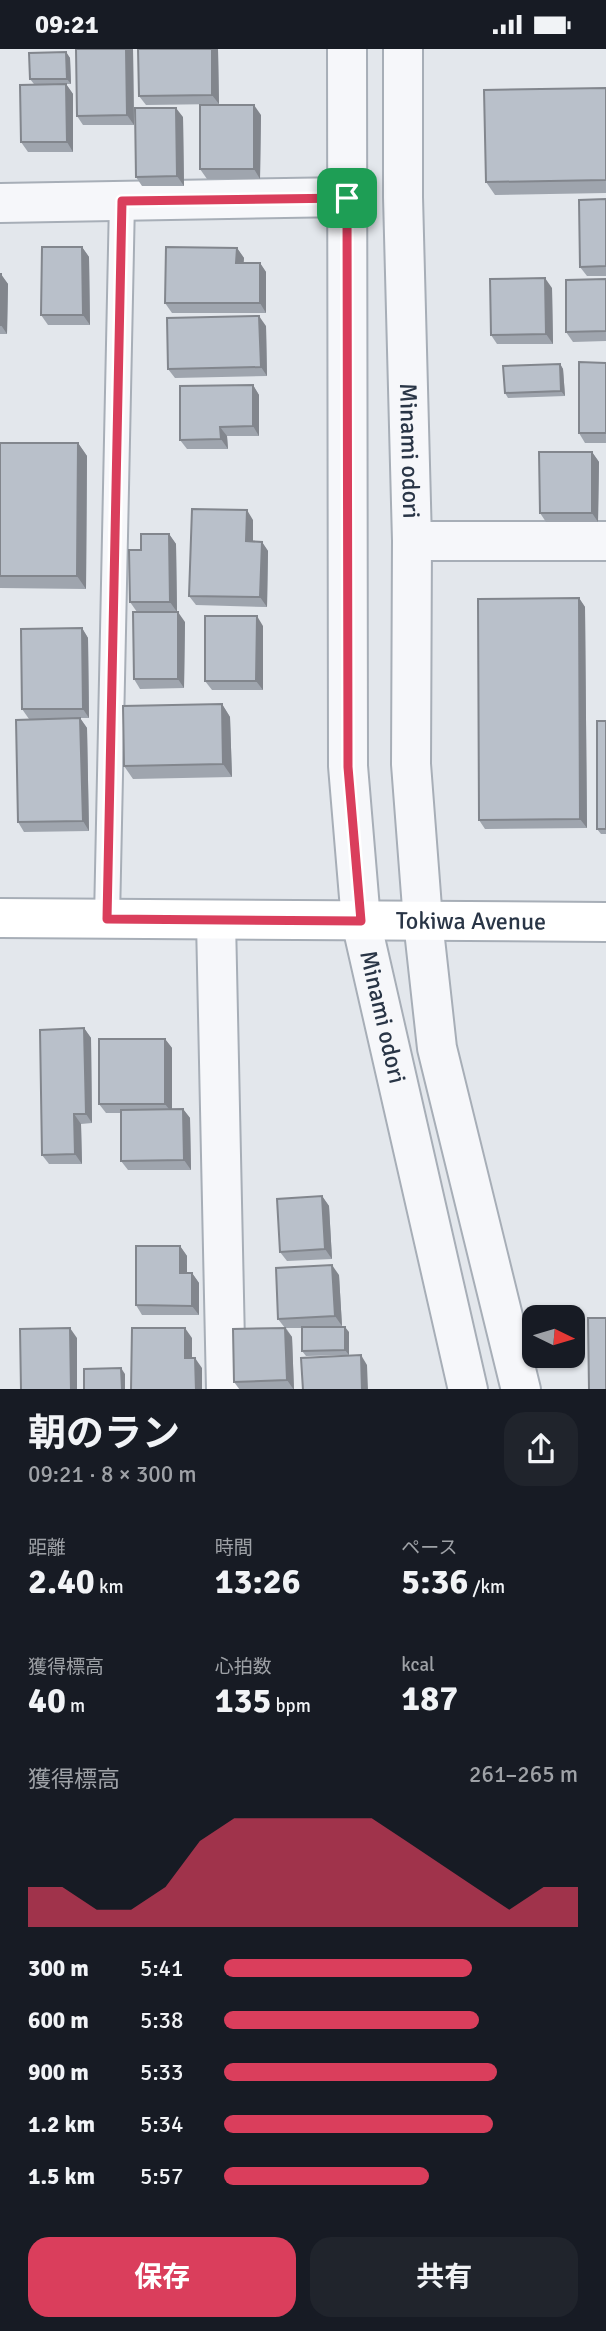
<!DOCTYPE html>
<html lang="ja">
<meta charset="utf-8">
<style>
:root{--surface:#171b24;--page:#20242c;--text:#f1f3f6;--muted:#9ea1a6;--accent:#da3e5c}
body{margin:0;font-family:Signika,"Noto Sans JP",sans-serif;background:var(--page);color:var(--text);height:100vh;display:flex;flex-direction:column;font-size:26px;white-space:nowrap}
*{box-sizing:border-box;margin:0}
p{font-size:23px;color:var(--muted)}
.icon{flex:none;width:38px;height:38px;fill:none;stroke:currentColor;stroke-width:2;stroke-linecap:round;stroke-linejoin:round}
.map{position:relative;height:1340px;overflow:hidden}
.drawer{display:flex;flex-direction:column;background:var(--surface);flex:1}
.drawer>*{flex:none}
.needle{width:46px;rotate:95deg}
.buttons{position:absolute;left:522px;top:1256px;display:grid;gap:14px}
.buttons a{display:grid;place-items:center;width:63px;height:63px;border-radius:14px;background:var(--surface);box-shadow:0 2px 5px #0004;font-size:35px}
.pin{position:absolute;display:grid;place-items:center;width:60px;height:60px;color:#fff;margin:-30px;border-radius:14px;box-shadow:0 4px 10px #0006}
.round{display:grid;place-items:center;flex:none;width:74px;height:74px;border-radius:21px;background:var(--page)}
.overview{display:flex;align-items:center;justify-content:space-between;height:119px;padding:0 28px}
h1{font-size:38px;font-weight:700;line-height:52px}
.figures{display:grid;grid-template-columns:repeat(3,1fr);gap:10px;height:119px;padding:7px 28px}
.figures div{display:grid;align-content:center}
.figures b{font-size:35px;font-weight:700}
.figures small{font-size:19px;font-weight:400}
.figures p{font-size:19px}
.chart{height:196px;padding:14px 28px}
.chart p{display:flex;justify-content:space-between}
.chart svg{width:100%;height:126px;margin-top:7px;fill:var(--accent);opacity:.7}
.primary-button{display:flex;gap:14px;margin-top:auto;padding:14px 28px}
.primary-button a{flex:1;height:80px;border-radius:21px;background:var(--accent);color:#fff;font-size:28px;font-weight:700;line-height:80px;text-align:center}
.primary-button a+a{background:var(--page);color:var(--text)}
ul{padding:0 28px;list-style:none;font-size:23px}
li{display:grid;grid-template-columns:112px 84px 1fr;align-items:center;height:52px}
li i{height:18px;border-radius:9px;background:var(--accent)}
.status{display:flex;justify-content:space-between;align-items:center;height:49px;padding:0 35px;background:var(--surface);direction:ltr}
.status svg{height:19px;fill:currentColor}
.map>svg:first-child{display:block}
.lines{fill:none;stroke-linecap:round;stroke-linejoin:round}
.service-casing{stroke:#a7aeb7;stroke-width:28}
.minor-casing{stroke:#a7aeb7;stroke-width:42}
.tertiary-casing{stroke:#a7aeb7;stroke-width:42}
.secondary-casing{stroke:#a7aeb7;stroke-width:42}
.service{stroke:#f6f7fa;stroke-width:24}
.minor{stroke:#f6f7fa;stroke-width:38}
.tertiary{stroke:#f6f7fa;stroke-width:38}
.secondary{stroke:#fff;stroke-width:38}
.wall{fill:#9fa5ae}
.shaded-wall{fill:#82868d}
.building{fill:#b9c0ca;stroke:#82868d;stroke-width:2}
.route-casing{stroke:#fff;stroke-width:14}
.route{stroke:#da3e5c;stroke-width:9}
.labels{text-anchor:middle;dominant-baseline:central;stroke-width:5;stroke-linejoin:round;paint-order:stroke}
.street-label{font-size:24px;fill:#293546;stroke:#f3f6f9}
</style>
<div class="status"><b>09:21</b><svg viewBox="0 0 49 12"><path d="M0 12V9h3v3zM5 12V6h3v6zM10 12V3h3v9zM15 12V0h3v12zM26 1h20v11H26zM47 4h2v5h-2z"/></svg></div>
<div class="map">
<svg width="606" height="1341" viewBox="0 0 606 1341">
<rect width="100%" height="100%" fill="#e3e7ec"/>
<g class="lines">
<defs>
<path id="service" d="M 107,870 L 122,152"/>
<path id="minor" d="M 0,154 L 347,148
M 412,492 L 606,492
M 216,872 L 226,1341"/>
<g id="tertiary">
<path id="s1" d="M 347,0 L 348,717 L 361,872 L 468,1341"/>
<path id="s2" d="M 403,0 L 403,148 L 412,492 L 411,715 L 423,872 L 437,999 L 521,1341"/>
</g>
<g id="secondary">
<path id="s3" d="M 0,869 L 606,873"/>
</g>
</defs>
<use href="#service" class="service-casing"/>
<use href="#minor" class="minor-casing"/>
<use href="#tertiary" class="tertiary-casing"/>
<use href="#secondary" class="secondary-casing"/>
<use href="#service" class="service"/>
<use href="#minor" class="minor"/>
<use href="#tertiary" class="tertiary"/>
<use href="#secondary" class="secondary"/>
</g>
<path class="wall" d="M 133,0 L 134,76 L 83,76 L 77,67 Z
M 218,0 L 219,55 L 146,56 L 139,47 Z
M 66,3 L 70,9 L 71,35 L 34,35 L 30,30 Z
M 66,35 L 73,45 L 73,103 L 28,103 L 21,93 Z
M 606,39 L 606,144 L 495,146 L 486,133 Z
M 261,66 L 260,130 L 207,130 L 200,120 Z
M 183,68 L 184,137 L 142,137 L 136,128 Z
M 606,150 L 606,227 L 587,227 L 580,218 Z
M 82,198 L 89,208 L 90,276 L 48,276 L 41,266 Z
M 237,199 L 244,209 L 243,214 L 260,214 L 266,223 L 266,264 L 172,264 L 165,254 Z
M 0,225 L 8,235 L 7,285 L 0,285 Z
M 606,230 L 606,292 L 573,293 L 566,283 Z
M 552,239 L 553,295 L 497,295 L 491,286 Z
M 266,277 L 267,327 L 175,329 L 168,320 Z
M 606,314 L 606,394 L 585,394 L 579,384 Z
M 560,315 L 563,320 L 565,347 L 508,349 L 505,344 Z
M 253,336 L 259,346 L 259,387 L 227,387 L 228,400 L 187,400 L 180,391 Z
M 0,394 L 78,394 L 87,407 L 86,540 L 0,539 Z
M 592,403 L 599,413 L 598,473 L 546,473 L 540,464 Z
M 253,471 L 253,492 L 262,493 L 268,502 L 267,558 L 196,556 L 189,547 Z
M 169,485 L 176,495 L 177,563 L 137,563 L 130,553 L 141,501 Z
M 579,549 L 585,558 L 587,779 L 485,780 L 479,771 Z
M 185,573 L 184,639 L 140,640 L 134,630 Z
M 263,577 L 263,641 L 212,641 L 205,632 Z
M 82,579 L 88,589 L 89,669 L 80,669 L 87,679 L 89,782 L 24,783 L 18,773 L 29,670 L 22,660 Z
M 222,655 L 230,668 L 232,728 L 133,730 L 124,717 Z
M 606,672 L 606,785 L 601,785 L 597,780 Z
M 84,979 L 91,989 L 92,1074 L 81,1075 L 82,1115 L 49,1115 L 42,1106 Z
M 165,990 L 172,999 L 172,1060 L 183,1060 L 190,1069 L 191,1121 L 128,1121 L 121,1112 L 121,1064 L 106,1064 L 99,1055 Z
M 322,1147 L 329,1157 L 332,1210 L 287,1212 L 280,1203 Z
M 180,1197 L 187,1207 L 187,1224 L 192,1224 L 199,1234 L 199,1266 L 142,1266 L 136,1256 Z
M 339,1226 L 342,1277 L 306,1278 L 349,1283 L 349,1306 L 306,1307 L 302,1302 L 302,1279 L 286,1279 L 292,1288 L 294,1341 L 240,1341 L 234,1333 L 285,1279 L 278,1270 Z"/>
<path class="shaded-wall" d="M 126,0 L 133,0 L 134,76 L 127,66 Z
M 212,0 L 218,0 L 219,55 L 212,46 Z
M 66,3 L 70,9 L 71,35 L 67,30 Z
M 66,35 L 73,45 L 73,103 L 67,93 Z
M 254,56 L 261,66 L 260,130 L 254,120 Z
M 176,59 L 183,68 L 184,137 L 177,127 Z
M 82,198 L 89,208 L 90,276 L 83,266 Z
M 237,199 L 244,209 L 243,223 L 236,214 Z
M 260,214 L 266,223 L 266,264 L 260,254 Z
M 1,225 L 8,235 L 7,285 L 1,276 Z
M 545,229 L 552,239 L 553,295 L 546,285 Z
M 259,267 L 266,277 L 267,327 L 261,318 Z
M 560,315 L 563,320 L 565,347 L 561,342 Z
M 253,336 L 259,346 L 259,387 L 253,377 Z
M 220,378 L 227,387 L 228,400 L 221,390 Z
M 78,394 L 87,407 L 86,540 L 77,527 Z
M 592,403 L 599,413 L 598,473 L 592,464 Z
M 247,461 L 253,471 L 253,502 L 246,492 Z
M 169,485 L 176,495 L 177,563 L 170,553 Z
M 262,493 L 268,502 L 267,558 L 260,548 Z
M 579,549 L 585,558 L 587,779 L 580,770 Z
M 178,563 L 185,573 L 184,639 L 178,630 Z
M 257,567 L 263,577 L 263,641 L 256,632 Z
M 82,579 L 88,589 L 89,669 L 83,660 Z
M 222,655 L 230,668 L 232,728 L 223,715 Z
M 80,669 L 87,679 L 89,782 L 83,772 Z
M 84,979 L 91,989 L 92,1074 L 86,1065 Z
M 165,990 L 172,999 L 172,1064 L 165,1055 Z
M 183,1060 L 190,1069 L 191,1121 L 184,1111 Z
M 74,1065 L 81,1075 L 82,1115 L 75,1105 Z
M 322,1147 L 329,1157 L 332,1210 L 325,1200 Z
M 180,1197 L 187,1207 L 187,1234 L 180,1224 Z
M 332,1216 L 339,1226 L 342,1277 L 335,1267 Z
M 192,1224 L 199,1234 L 199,1266 L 192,1257 Z
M 345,1278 L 349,1283 L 349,1306 L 345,1301 Z
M 70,1279 L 77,1289 L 77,1341 L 71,1341 Z
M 185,1279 L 192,1289 L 192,1319 L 185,1309 Z
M 285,1279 L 292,1288 L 294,1341 L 287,1331 Z
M 361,1306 L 367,1316 L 368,1341 L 362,1341 Z
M 195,1309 L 202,1319 L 202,1341 L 196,1341 Z
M 121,1319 L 125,1325 L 125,1341 L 122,1341 Z"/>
<path class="building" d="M 76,0 L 126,0 L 127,66 L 77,67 Z
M 138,0 L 212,0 L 212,46 L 139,47 Z
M 66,3 L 67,30 L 30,30 L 29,4 Z
M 66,35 L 67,93 L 21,93 L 20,36 Z
M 606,39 L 606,131 L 486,133 L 484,41 Z
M 200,56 L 254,56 L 254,120 L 200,120 Z
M 135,59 L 176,59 L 177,127 L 136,128 Z
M 606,150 L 606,217 L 580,218 L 579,151 Z
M 42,198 L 82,198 L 83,266 L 41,266 Z
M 166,198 L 237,199 L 236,214 L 260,214 L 260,254 L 165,254 Z
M 0,225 L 1,225 L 1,276 L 0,276 Z
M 545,229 L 546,285 L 491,286 L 490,230 Z
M 606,230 L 606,282 L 566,283 L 566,231 Z
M 259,267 L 261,318 L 168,320 L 167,269 Z
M 579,313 L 606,314 L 606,384 L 579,384 Z
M 560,315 L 561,342 L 505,344 L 503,317 Z
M 253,336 L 253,377 L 220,378 L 221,390 L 180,391 L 180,337 Z
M 0,394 L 78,394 L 77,527 L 0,527 Z
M 539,403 L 592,403 L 592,464 L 540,464 Z
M 192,460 L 247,461 L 246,492 L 262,493 L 260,548 L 189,547 Z
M 141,485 L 169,485 L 170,553 L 130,553 L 129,501 L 141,501 Z
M 579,549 L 580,770 L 479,771 L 478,550 Z
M 133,563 L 178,563 L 178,630 L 134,630 Z
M 205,567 L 257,567 L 256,632 L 205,632 Z
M 82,579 L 83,660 L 22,660 L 21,580 Z
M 222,655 L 223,715 L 124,717 L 123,657 Z
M 80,669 L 83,772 L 18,773 L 16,671 Z
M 597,672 L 606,672 L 606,780 L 597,780 Z
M 84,979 L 86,1065 L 74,1065 L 75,1105 L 42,1106 L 40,981 Z
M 99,990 L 165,990 L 165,1055 L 99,1055 Z
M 183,1060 L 184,1111 L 121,1112 L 121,1061 Z
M 322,1147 L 325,1200 L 280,1203 L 277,1150 Z
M 136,1197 L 180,1197 L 180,1224 L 192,1224 L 192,1257 L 136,1256 Z
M 332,1216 L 335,1267 L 278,1270 L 276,1219 Z
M 588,1269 L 606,1269 L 606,1341 L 589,1341 Z
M 302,1278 L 345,1278 L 345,1301 L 302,1302 Z
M 70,1279 L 71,1341 L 21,1341 L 20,1280 Z
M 132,1279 L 185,1279 L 185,1309 L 195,1309 L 196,1341 L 131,1341 Z
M 285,1279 L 287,1331 L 234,1333 L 233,1280 Z
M 361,1306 L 362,1341 L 303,1341 L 301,1309 Z
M 121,1319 L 122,1341 L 84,1341 L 84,1320 Z"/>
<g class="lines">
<defs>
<path id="route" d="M 347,149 L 348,718 L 361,872 L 107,870 L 122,152 Z"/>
</defs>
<use href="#route" class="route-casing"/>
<use href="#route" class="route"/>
</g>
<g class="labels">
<g class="street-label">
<text stroke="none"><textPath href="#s2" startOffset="402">Minami odori</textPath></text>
<text stroke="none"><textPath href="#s3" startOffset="471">Tokiwa Avenue</textPath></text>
<text stroke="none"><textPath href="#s1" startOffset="971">Minami odori</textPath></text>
</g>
</g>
</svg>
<div class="buttons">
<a><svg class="needle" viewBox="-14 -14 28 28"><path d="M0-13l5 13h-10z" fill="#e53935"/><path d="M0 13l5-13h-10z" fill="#9ea1a6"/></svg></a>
</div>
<div class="pin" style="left:347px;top:149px;background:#1e9e55"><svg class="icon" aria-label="arrive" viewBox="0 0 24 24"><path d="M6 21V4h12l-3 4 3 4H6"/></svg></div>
</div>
<section class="drawer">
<div class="overview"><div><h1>朝のラン</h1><p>09:21 · 8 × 300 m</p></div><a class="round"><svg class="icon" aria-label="share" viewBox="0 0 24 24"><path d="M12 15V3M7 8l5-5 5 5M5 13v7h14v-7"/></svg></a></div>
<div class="figures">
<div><p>距離</p><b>2.40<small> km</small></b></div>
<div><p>時間</p><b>13:26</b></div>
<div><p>ペース</p><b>5:36<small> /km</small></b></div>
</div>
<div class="figures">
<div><p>獲得標高</p><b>40<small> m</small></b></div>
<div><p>心拍数</p><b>135<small> bpm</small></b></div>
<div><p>kcal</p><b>187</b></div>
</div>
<div class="chart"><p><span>獲得標高</span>261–265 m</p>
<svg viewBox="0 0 160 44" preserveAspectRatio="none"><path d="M0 44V30L10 30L20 38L30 38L40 30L50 14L60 6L70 6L80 6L90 6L100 6L110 14L120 22L130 30L140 38L150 30L160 30V44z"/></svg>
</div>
<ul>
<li><b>300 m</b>5:41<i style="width:70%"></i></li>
<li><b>600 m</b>5:38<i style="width:72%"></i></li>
<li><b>900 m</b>5:33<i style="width:77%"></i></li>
<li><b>1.2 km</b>5:34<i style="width:76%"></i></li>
<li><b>1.5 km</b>5:57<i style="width:58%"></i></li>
</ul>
<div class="primary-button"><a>保存</a><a>共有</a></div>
</section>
